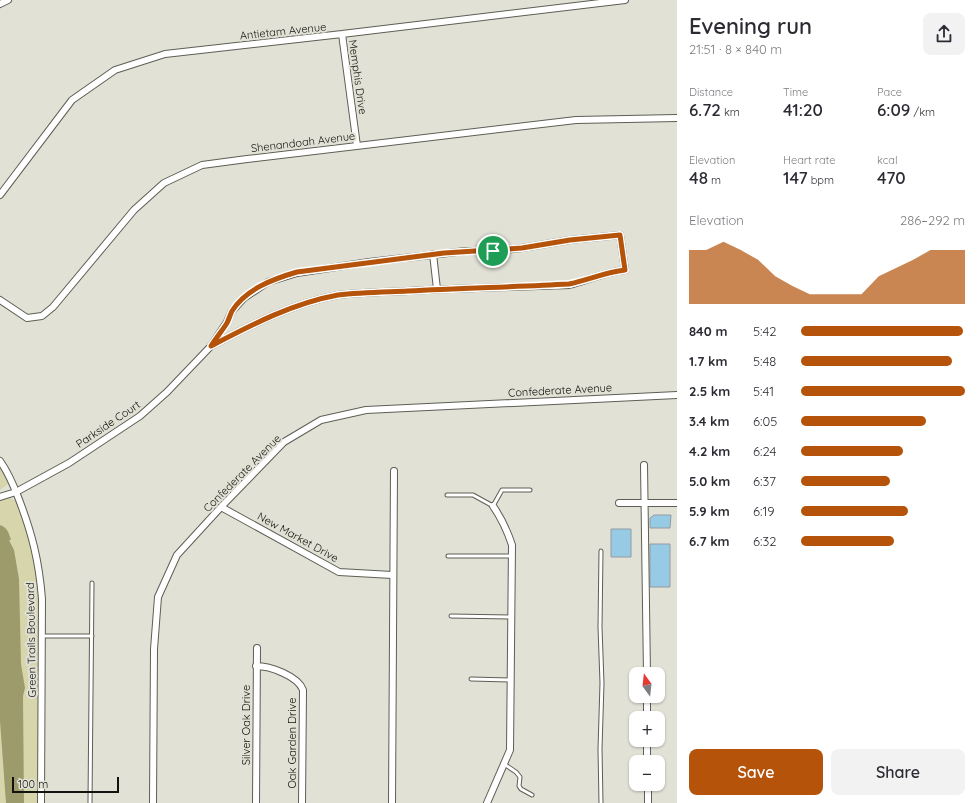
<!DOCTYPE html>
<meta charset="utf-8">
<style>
:root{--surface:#fff;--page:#f2f2f3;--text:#2b2b33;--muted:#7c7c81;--accent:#b45309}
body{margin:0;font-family:Quicksand,sans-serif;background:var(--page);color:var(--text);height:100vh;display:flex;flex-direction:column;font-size:15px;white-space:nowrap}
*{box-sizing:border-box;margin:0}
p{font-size:13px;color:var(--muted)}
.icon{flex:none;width:22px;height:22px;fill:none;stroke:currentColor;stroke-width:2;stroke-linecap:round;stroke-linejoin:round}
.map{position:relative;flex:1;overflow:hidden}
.panel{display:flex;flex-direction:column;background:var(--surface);width:300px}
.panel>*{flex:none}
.needle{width:26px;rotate:345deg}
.tools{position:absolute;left:629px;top:667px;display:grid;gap:8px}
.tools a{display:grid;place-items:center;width:36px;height:36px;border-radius:8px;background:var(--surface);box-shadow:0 1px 3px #0004;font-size:20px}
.scale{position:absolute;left:12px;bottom:10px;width:107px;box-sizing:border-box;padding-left:4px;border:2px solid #12120e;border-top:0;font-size:11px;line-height:14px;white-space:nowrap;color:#12120e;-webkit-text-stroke:3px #e1e1d6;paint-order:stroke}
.pin{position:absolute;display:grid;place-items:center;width:34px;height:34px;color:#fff;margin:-17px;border:2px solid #fff;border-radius:50%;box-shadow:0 1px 4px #0007}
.round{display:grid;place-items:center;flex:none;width:42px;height:42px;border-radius:8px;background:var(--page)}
.summary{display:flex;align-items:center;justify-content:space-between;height:68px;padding:0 12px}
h1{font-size:22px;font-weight:600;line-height:30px}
.metrics{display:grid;grid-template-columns:repeat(3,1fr);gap:6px;height:68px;padding:4px 12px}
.metrics div{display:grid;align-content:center}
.metrics b{font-size:17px;font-weight:600}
.metrics small{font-size:11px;font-weight:400}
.metrics p{font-size:11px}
.chart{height:112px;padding:8px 12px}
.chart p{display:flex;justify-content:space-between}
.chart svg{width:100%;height:72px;margin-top:4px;fill:var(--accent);opacity:.7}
.action{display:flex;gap:8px;margin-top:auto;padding:8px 12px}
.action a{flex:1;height:46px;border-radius:8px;background:var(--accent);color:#fff;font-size:16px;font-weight:600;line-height:46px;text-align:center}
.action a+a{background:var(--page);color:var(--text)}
ul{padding:0 12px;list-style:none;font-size:13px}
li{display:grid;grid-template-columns:64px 48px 1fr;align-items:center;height:30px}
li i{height:10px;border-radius:5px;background:var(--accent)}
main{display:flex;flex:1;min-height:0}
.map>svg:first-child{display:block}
.green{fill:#d6d5ac}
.water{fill:#9d9b6b}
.building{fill:#97cae5;stroke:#929ca1}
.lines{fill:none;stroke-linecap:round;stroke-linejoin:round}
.service-casing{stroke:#5e5e55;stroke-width:5}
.minor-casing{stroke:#5e5e55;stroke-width:8}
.service{stroke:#fff;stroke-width:3}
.minor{stroke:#fff;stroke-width:6}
.route-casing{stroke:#fff;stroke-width:8}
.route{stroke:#b45309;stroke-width:5}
.labels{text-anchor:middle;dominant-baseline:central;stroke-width:4;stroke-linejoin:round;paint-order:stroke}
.street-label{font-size:11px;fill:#12120e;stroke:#e1e1d6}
</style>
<main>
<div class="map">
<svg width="677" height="803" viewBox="0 0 677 803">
<rect width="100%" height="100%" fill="#e1e1d6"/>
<path class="green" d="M 0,467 L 8,484 L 0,490 Z
M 10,498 L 16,501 L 18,504 L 30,538 L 37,578 L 39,594 L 38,803 L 0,803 L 0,501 Z"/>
<path class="water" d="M 0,525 C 7,527 9,533 11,540 L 9,540 L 14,550 L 19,579 L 21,664 L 25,688 L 23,696 L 24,803 L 6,803 L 0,721 Z"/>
<path class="building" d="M 654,515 L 671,515 L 670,528 L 650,528 L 650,518 Z
M 611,529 L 631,529 L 631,557 L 611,557 Z
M 650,544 L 670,544 L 670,587 L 650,587 Z"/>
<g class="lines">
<defs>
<path id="service" d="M 447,495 L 473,495 L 493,506 L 502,490 L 530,490
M 448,556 L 512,556
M 451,616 L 512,617
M 42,636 L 92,636
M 471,679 L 511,680
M 504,764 L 516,772 L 520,777 L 519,786 L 521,789 L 532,795
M 90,803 L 92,583
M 601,803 L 600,749 L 602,683 L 600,627 L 601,551"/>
<path id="minor" d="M 0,4 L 8,0
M 342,34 L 357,146
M 0,195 L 72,100 L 115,70 L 165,54 L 342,34 L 625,0
M 433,254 L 437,289
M 0,300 L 27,318 L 42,316 L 53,307 L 134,210 L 164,183 L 202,165 L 247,159 L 576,120 L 677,118
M 0,461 C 8,472 13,484 18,497 C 32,533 39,561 42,599 L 41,803
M 644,465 L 647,674
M 0,497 L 16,492 L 69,463 L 140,416 L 167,392 L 211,346 L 227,322 L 232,311 L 244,298 L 268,282 L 297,273 L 369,262 L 466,251 L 493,251 L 522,248 L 570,240 L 620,235 L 625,270 C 606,272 588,280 569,285 C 515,287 461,288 408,291 C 385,292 361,292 338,295 C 293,303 251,325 211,346
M 619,503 L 677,503
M 221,507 L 339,572 L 392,575
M 256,666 C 270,666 298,676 303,690 L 302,803
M 647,696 L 647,718
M 647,740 L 647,762
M 648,784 L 648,803
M 153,803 L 154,649 L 158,597 L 177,555 L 221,507 L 284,442 L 321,420 L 366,410 L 677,395
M 256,803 L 257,648
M 392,803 L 394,471
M 487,803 L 510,750 L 512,545 C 507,530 502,519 493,506"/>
</defs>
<use href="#service" class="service-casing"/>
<use href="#minor" class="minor-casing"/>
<use href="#service" class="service"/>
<use href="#minor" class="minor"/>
</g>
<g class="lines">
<defs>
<path id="route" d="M 620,235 L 625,270 C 606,272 588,280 569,284 C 515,287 461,288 408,291 C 385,292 361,292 338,295 C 293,303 251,325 211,346 C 216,338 222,331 227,323 C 229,319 230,315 232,311 C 246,289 273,279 297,272 L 444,253 L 522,248 L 570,240 Z"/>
</defs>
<use href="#route" class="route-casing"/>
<use href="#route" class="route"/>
</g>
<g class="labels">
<g class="street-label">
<text transform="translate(283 31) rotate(-6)">Antietam Avenue</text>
<text transform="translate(358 77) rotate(82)">Memphis Drive</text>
<text transform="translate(303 142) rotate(-7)">Shenandoah Avenue</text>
<text transform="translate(560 390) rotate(-3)">Confederate Avenue</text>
<text transform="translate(108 424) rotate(-34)">Parkside Court</text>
<text transform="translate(242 473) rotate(-45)">Confederate Avenue</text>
<text transform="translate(298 537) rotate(29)">New Market Drive</text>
<text transform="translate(31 640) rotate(-91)">Green Trails Boulevard</text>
<text transform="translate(246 725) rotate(-90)">Silver Oak Drive</text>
<text transform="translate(292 743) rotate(-90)">Oak Garden Drive</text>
</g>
</g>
</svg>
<div class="tools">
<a><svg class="needle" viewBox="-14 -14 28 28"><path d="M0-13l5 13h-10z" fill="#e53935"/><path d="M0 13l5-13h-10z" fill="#7c7c81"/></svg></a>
<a>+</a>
<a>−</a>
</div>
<div class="scale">100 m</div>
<div class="pin" style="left:493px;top:251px;background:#1e9e55"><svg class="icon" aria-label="arrive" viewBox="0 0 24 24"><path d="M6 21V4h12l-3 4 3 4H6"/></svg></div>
</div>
<section class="panel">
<div class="summary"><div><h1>Evening run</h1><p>21:51 · 8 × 840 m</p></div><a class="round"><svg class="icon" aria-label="share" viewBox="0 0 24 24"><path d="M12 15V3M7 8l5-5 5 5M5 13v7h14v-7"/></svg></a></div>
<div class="metrics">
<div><p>Distance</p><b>6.72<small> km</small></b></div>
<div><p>Time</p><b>41:20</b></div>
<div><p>Pace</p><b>6:09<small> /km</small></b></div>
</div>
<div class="metrics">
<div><p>Elevation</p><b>48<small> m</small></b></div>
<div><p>Heart rate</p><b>147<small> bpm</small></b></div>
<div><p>kcal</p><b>470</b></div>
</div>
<div class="chart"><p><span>Elevation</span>286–292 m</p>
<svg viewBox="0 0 160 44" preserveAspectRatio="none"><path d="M0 44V11L10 11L20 6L30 11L40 17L50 27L60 33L70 38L80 38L90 38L100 38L110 27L120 22L130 17L140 11L150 11L160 11V44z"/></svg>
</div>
<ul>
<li><b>840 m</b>5:42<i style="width:99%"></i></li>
<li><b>1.7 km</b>5:48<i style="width:92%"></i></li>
<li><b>2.5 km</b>5:41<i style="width:100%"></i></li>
<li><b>3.4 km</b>6:05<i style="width:76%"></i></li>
<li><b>4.2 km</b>6:24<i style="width:62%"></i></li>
<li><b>5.0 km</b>6:37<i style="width:54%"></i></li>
<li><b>5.9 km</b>6:19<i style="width:65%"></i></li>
<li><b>6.7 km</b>6:32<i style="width:57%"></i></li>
</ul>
<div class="action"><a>Save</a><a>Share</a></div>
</section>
</main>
